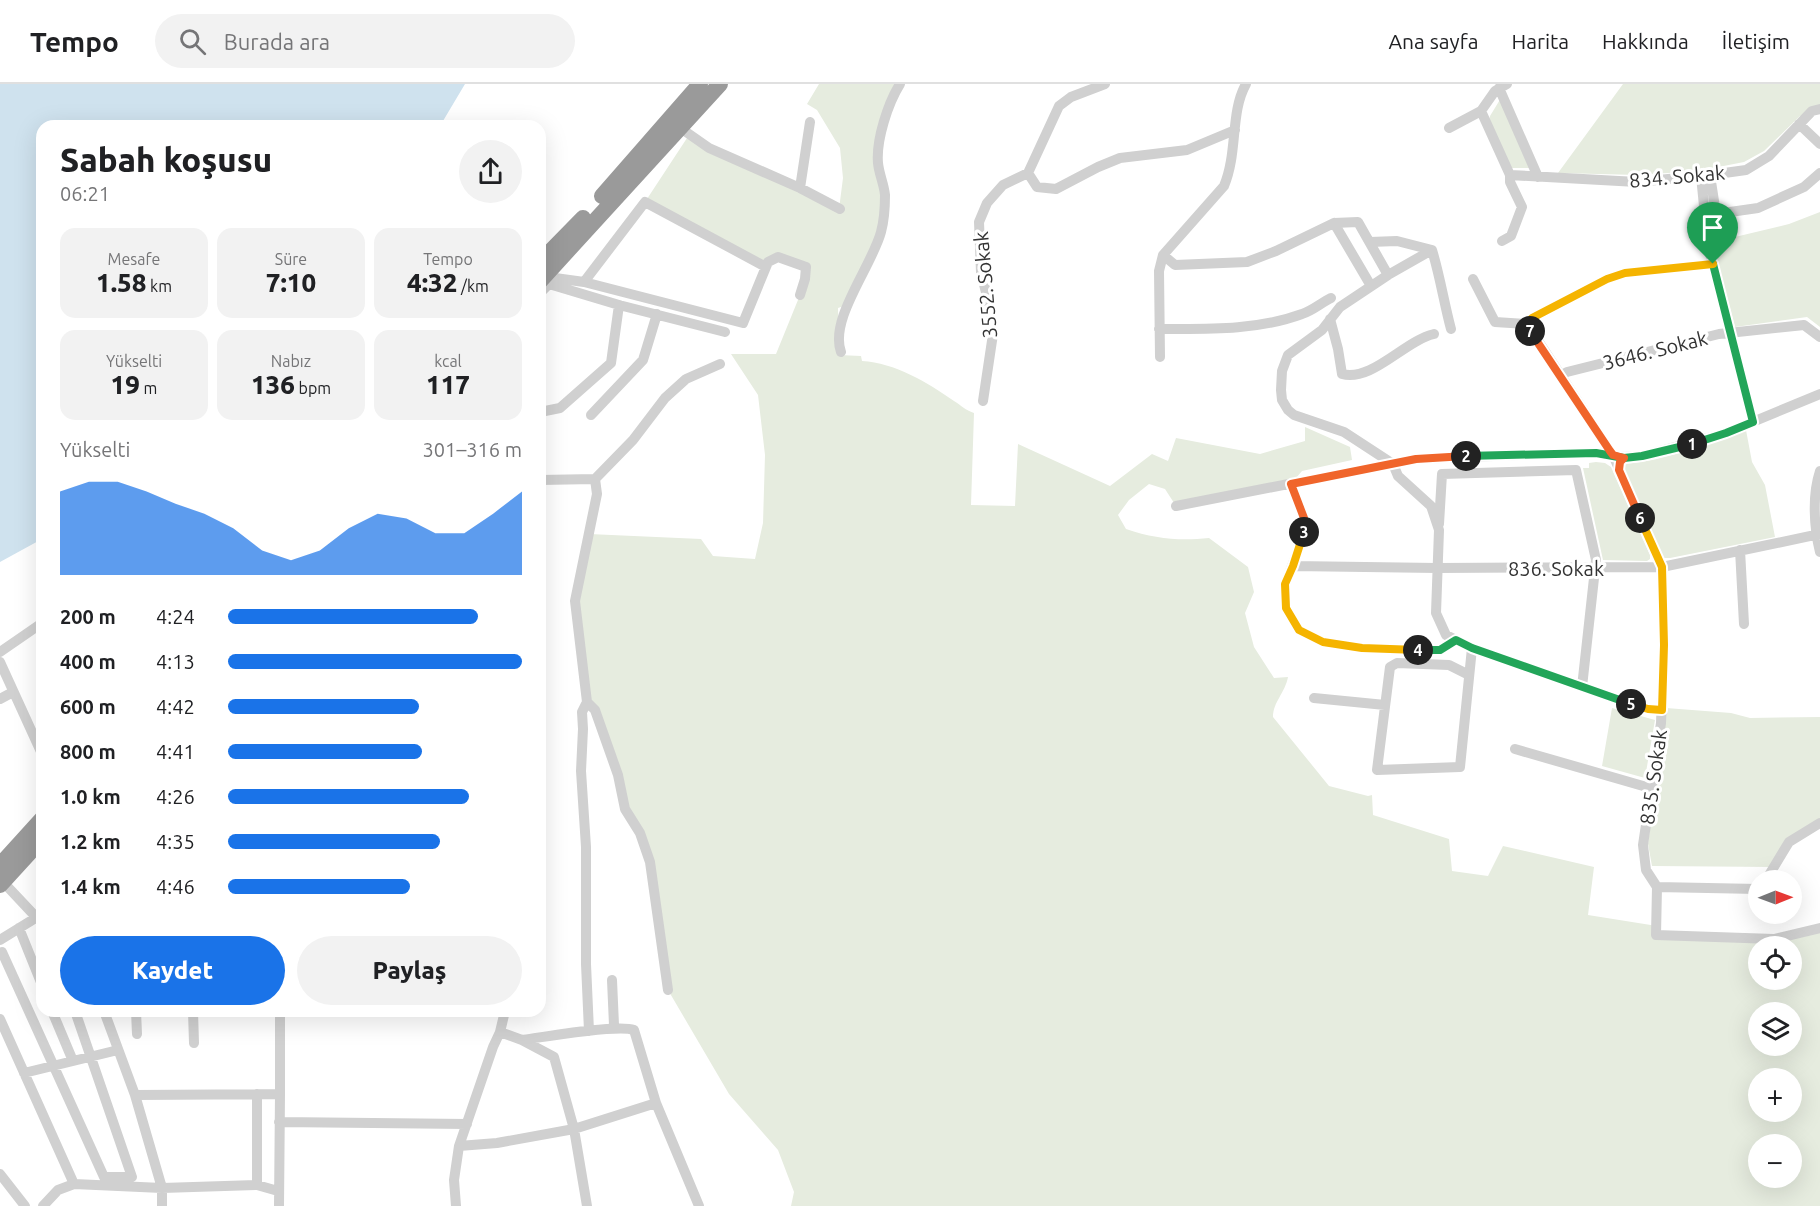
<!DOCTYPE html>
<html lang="tr">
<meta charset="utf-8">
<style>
:root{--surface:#fff;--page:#f2f2f2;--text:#202124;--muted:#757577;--line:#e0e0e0;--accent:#1a73e8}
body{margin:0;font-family:Ubuntu,sans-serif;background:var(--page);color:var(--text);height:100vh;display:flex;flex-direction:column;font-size:22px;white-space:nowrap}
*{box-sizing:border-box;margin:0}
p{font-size:20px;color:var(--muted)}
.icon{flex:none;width:33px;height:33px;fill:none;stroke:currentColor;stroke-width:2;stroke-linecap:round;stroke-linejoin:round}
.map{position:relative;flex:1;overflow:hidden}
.side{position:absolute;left:36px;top:36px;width:510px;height:897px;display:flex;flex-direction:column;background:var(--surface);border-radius:18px;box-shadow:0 6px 24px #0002}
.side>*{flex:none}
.needle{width:39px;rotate:89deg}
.fabs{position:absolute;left:1748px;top:786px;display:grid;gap:12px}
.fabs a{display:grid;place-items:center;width:54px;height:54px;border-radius:50%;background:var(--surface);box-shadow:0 6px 24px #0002;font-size:30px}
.pin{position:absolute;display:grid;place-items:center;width:51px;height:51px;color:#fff;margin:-62px -26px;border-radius:50% 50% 50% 0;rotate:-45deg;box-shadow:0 0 6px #0007}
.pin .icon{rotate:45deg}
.km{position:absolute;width:30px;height:30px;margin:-15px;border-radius:50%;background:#222;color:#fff;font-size:16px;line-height:30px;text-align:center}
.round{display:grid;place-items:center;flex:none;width:63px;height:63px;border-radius:32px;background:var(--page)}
.headline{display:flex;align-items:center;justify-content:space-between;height:102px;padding:0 24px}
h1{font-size:33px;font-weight:800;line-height:45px}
.metrics{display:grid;grid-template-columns:repeat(3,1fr);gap:9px;height:102px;padding:6px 24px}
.metrics div{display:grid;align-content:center;border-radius:15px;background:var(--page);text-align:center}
.metrics b{font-size:26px;font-weight:800}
.metrics small{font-size:16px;font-weight:400}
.metrics p{font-size:16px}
.chart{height:168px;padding:12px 24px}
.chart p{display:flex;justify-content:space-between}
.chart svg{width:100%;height:108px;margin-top:6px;fill:var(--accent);opacity:.7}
.cta{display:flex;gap:12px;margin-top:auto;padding:12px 24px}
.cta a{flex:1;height:69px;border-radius:36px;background:var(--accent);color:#fff;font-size:24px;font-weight:800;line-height:69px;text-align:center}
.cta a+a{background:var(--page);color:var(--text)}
ul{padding:0 24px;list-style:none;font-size:20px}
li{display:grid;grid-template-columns:96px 72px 1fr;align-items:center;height:45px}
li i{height:15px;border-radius:8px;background:var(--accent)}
header{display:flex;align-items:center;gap:36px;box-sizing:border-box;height:84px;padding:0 30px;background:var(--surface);border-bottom:2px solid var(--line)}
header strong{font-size:28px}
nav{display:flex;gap:33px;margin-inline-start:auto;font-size:21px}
.search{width:420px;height:54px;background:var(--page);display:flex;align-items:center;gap:15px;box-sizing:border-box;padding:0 21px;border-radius:33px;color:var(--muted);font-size:22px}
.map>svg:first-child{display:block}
.green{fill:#e6ecdf;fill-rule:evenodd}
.water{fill:#cfe2ee}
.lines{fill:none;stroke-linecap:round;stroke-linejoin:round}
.minor{stroke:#d0d0d0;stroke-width:10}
.highway{stroke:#9a9a9a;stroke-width:16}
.split-1-casing{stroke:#fff;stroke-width:12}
.split-2-casing{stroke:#fff;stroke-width:12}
.split-3-casing{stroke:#fff;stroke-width:12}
.split-4-casing{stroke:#fff;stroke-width:12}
.split-5-casing{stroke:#fff;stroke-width:12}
.split-6-casing{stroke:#fff;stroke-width:12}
.split-7-casing{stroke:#fff;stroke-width:12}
.split-8-casing{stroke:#fff;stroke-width:12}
.split-1{stroke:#22a559;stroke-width:8}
.split-2{stroke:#22a559;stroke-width:8}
.split-3{stroke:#f0652b;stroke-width:8}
.split-4{stroke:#f5b400;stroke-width:8}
.split-5{stroke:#22a559;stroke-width:8}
.split-6{stroke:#f5b400;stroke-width:8}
.split-7{stroke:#f0652b;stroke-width:8}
.split-8{stroke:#f5b400;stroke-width:8}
.labels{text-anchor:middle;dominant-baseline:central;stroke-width:6;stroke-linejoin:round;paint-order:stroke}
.street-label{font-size:20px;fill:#333;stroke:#fff}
</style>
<header>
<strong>Tempo</strong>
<div class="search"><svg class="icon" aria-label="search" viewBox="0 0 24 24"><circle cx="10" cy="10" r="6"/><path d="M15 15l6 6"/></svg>Burada ara</div>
<nav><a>Ana sayfa</a><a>Harita</a><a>Hakkında</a><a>İletişim</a></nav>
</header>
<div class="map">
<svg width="1820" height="1122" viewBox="0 0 1820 1122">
<rect width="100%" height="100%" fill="#fff"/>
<path class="green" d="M 819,0 L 900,0 L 880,57 L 882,147 L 847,221 L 838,224 L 839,271 L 861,272 L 862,277 C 895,279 927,298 954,317 C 962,322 965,326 974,329 L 971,421 L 1015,422 L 1018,360 L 1110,402 L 1152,370 L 1168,377 L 1176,354 L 1260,370 L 1305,357 L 1305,343 L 1350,363 L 1352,376 L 1302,387 L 1291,400 L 1176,422 L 1165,405 L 1149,400 L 1129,416 L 1118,431 L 1126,445 C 1155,455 1180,457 1209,454 L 1248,483 L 1254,508 L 1245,529 L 1254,563 L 1274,594 L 1288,593 C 1285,609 1273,618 1273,633 L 1329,702 L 1368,712 L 1372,711 L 1373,731 L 1449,755 L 1452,787 L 1488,792 L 1503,762 L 1594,783 L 1588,831 L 1657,842 L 1656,851 L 1774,855 L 1820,844 L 1820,1122 L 791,1122 L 794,1108 L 778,1066 L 729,1010 L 668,906 L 650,778 L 625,725 L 584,594 L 576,535 L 589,450 L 701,455 L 713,472 L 755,475 L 763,439 L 765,371 L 758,311 L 731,270 L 776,270 L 800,211 L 806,183 L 778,173 L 766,183 L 645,118 L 689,51 L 839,125 L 843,94 L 840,64 L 817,26 L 807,20 ZM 1758,862 L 1791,862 L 1791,896 L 1758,896 ZM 1758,928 L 1791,928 L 1791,962 L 1758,962 ZM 1758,994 L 1791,994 L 1791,1028 L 1758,1028 ZM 1758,1060 L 1791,1060 L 1791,1094 L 1758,1094 Z
M 1623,0 L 1820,0 L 1820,27 L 1800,32 L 1764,67 L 1744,78 L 1698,87 L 1638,91 L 1558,89 Z
M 1501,14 L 1531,84 L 1511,84 L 1489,37 L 1490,32 Z
M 1820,128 L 1820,243 L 1807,233 L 1735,243 L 1714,163 L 1714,158 L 1789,140 Z
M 1746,346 L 1752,378 L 1765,401 L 1775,453 L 1670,474 L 1664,474 L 1623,384 L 1623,380 C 1666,377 1707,360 1746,346 Z
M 1596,378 L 1605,379 L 1611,383 L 1650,471 L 1650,475 L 1647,477 L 1603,476 L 1583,384 L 1589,384 L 1589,379 Z
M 1612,624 L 1655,636 L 1645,694 L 1602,682 Z
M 1666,624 L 1731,629 L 1750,634 L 1820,633 L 1820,739 L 1801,751 L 1774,783 L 1652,782 L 1648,760 Z"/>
<path class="water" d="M 0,0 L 465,0 L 440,42 L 42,42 L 42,455 L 0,478 Z"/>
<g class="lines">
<path class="minor" d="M 1499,4 L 1538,93
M 1481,27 L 1510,91 L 1510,98 L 1522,123 L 1511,152 L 1502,157
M 1799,40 L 1820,60
M 679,43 L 709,64 L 800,104 L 840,125
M 1449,44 L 1481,27 L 1495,7 L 1507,0
M 1028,89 L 1037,103 L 1056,105 L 1098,83 L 1120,74 L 1187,66 L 1235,46
M 1510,91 L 1637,98 L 1710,91 L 1746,86 L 1769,72 L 1812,27 L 1820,25
M 1710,91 L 1716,130 L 1758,124 L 1804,103 L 1820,89
M 1701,92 L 1708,162 L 1753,338
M 800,104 L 810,38
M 1334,139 L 1358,138 L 1388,191 L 1432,166
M 1370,158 L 1397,157 L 1432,166 C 1440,192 1444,219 1451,245
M 1163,171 L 1175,181 L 1247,178 L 1276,167 L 1334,139 L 1371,202
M 1388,191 L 1340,223 L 1322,246 L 1288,271 L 1282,287 L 1281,306 L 1282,316 L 1288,326 L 1294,331 L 1344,348 L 1393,380 L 1398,392 L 1431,422 L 1439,446 L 1436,529 L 1446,551 L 1472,564 L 1582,603 L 1648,625 L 1662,626
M 1473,195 L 1495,238 L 1527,240 L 1532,234 L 1607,195 L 1625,189 L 1713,180
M 584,198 L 645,118 L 766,183
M 549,200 L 619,221 L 725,248
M 540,209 L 555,194 L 584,198 L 743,239 L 768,178 L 778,173 L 806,183 L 805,195 L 800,211
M 1330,235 L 1338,265 L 1342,290 C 1372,298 1404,257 1434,250
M 1527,240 L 1613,371 L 1662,483 L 1664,561 L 1661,639 L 1643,761 L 1646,786 L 1657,803 L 1656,851 L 1774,855 L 1820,844
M 1159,245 C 1206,245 1256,247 1302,230 C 1312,227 1321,219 1331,214
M 841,268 C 829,235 872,182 881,148 C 884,137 885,122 885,111 C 884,100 879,90 878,79 C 876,56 888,19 900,0
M 1160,273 L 1159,187 L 1163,171 L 1224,102 C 1238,69 1230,28 1246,0
M 1560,292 L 1567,288 L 1719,250 L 1804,241 L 1820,253
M 983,317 L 993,250 L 991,229 L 981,188 L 979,138 L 987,119 L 1003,101 L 1028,89 L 1059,22 L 1071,13 L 1105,0
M 540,328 L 560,324 L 611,279 L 619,221
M 591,331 L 643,276 L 657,230
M 1820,387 C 1812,411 1814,444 1820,468
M 540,396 L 595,395 L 633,356 L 665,314 L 686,295 L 720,280
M 1291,400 L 1304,434 L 1304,451 L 1285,500 L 1286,524 L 1299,546 L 1323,558 L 1362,564 L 1440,566 L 1456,556
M 1176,422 L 1416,375 L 1573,369 L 1596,369 L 1624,373 L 1642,372 L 1726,349 L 1820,310
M 1439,440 L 1442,390 L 1576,386 L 1596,476 L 1582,603
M 1740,466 L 1744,540
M 1293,482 L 1437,484 L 1662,483 L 1820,450
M 0,568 L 42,539
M 0,578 L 42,670
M 1469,591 L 1449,581 L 1397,579 L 1390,583 L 1377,686 L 1460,683 L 1472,564
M 1314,614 L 1385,621
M 0,615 L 13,608
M 587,618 L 595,626 L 618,691 L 625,725 L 640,749 L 650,778 L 668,906
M 1515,665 L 1650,704
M 1766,796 L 1789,758 L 1820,739
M 3,798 L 36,833
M 1657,803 L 1758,805
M 19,844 L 42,901
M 0,856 L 42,830
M 2,868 L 104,1093 L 132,1093 L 75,927
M 52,927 L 73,977
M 104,927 L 135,1011 L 162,1104 L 162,1122
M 136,927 L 137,950
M 193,927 L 194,959
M 0,935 L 74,1100
M 611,945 L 614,941 L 612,896
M 589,947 L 586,880 L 586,763 L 581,687 L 583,645 L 582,628 L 587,618 L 575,517 L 597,410 L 595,395
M 500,948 L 522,956 L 554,973 L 574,1045 L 587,1122
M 522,956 C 543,953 618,940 634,946 L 656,1019 L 699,1122
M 24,989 L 118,966
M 257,1010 L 257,1101
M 280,1010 L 280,927
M 135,1011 L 280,1010 L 279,1122
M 279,1038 L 467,1040
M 459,1062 L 497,1059 L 574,1045 L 656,1019
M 0,1090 L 25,1122
M 43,1122 L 58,1106 L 74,1100 L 162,1104 L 257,1101 L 278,1107
M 456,1122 L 454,1096 L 459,1062 L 493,963 L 500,948 L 505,927"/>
<path class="highway" d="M 602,112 L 700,0
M 540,178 L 583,134
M 540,197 L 720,0
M 0,781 L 42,735
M 0,801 L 42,755"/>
</g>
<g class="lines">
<defs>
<path id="split-1" d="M 1692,360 L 1726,349 L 1753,338 L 1713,180"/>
<path id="split-2" d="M 1466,372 L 1596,369 L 1624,374 L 1642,372 L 1692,360"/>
<path id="split-3" d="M 1304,448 L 1304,434 L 1291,400 L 1416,375 L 1466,372"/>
<path id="split-4" d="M 1304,448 L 1293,482 L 1285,500 L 1286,524 L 1299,546 L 1323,558 L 1362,564 L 1418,566"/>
<path id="split-5" d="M 1418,566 L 1440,566 L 1456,556 L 1472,564 L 1631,620"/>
<path id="split-6" d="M 1631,620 L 1648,625 L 1662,626 L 1664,561 L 1662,483 L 1640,434"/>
<path id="split-7" d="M 1530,247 L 1610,367 L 1613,371 L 1624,374 L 1620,378 L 1619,386 L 1640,434"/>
<path id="split-8" d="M 1530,247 L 1527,240 L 1532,234 L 1607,195 L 1625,189 L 1713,180"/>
</defs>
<use href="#split-1" class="split-1-casing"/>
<use href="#split-2" class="split-2-casing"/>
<use href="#split-3" class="split-3-casing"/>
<use href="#split-4" class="split-4-casing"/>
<use href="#split-5" class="split-5-casing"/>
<use href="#split-6" class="split-6-casing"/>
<use href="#split-7" class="split-7-casing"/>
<use href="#split-8" class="split-8-casing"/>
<use href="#split-1" class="split-1"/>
<use href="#split-2" class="split-2"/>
<use href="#split-3" class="split-3"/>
<use href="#split-4" class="split-4"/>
<use href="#split-5" class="split-5"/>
<use href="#split-6" class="split-6"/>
<use href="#split-7" class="split-7"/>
<use href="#split-8" class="split-8"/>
</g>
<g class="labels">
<g class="street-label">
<text transform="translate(1677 92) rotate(-5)">834. Sokak</text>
<text transform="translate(985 201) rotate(-95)">3552. Sokak</text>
<text transform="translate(1655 266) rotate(-14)">3646. Sokak</text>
<text x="1556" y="484">836. Sokak</text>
<text transform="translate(1653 693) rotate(-82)">835. Sokak</text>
</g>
</g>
</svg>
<div class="fabs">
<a><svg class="needle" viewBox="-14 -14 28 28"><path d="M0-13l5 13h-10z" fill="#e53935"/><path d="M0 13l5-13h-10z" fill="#757577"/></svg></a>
<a><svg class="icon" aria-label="locate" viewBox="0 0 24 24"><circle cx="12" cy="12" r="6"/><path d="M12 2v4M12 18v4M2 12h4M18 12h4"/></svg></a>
<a><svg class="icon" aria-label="layers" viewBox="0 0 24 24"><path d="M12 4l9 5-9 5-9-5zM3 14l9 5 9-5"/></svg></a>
<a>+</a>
<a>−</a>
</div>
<div class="pin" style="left:1713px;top:180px;background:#1e9e55"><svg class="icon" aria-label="arrive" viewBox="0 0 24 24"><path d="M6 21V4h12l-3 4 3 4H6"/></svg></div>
<b class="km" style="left:1692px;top:360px">1</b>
<b class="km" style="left:1466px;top:372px">2</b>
<b class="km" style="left:1304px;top:448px">3</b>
<b class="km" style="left:1418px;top:566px">4</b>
<b class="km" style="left:1631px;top:620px">5</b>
<b class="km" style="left:1640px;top:434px">6</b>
<b class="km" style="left:1530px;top:247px">7</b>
<section class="side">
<div class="headline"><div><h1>Sabah koşusu</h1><p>06:21</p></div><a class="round"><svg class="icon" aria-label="share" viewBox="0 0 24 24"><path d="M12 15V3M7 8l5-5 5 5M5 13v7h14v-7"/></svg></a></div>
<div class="metrics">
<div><p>Mesafe</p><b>1.58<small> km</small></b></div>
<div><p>Süre</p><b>7:10</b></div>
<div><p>Tempo</p><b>4:32<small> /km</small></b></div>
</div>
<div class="metrics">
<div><p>Yükselti</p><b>19<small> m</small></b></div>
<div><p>Nabız</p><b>136<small> bpm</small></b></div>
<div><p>kcal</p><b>117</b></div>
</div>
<div class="chart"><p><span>Yükselti</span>301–316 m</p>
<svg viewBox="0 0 160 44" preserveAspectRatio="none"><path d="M0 44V10L10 6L20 6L30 10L40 15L50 19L60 25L70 34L80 38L90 34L100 25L110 19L120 21L130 27L140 27L150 19L160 10V44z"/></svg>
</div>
<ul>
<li><b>200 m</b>4:24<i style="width:85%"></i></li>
<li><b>400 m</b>4:13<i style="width:100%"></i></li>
<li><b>600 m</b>4:42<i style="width:65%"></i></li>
<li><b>800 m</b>4:41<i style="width:66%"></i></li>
<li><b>1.0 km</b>4:26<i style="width:82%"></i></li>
<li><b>1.2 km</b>4:35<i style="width:72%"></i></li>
<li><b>1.4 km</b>4:46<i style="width:62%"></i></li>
</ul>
<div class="cta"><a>Kaydet</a><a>Paylaş</a></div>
</section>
</div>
